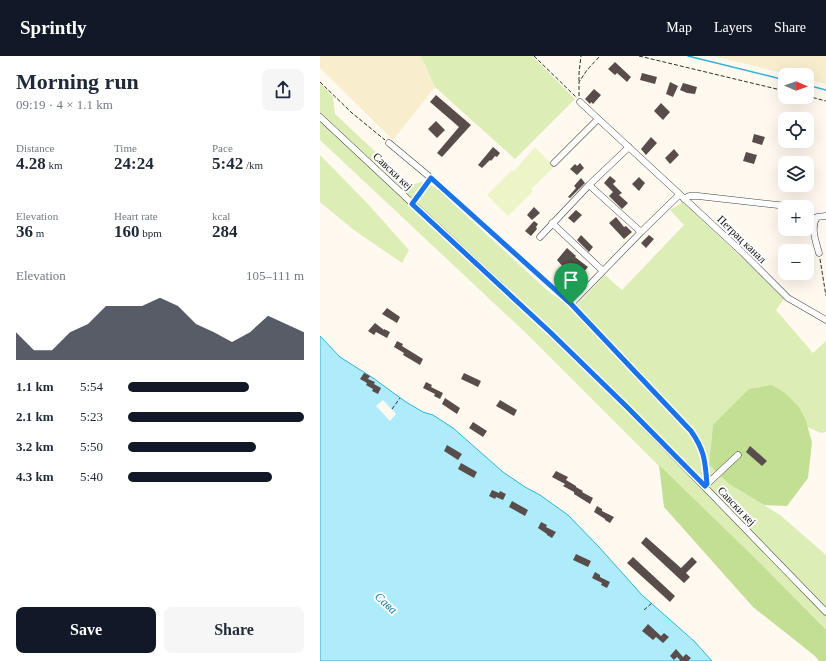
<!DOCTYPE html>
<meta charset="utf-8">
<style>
:root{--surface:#fff;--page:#f6f6f7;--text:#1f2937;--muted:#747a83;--accent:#111827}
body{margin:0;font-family:"Times New Roman",serif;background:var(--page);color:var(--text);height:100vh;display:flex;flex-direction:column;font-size:15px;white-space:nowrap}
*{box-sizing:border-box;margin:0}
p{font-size:13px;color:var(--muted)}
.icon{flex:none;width:22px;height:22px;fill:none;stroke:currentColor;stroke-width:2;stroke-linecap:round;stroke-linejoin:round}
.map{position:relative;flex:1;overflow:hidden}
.drawer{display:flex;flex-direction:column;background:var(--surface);width:320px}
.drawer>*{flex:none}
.needle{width:26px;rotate:92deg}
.fabs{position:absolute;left:458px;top:12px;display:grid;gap:8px}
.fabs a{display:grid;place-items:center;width:36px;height:36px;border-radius:8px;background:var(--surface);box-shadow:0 4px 16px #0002;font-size:20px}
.pin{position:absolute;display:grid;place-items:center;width:34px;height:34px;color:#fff;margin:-41px -17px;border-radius:50% 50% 50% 0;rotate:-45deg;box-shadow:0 0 4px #0007}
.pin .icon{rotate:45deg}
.round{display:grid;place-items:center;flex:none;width:42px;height:42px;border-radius:8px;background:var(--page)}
.overview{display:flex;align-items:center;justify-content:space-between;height:68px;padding:0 16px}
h1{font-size:22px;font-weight:700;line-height:30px}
.metrics{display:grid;grid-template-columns:repeat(3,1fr);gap:6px;height:68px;padding:4px 16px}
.metrics div{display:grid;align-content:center}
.metrics b{font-size:17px;font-weight:700}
.metrics small{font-size:11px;font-weight:400}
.metrics p{font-size:11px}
.chart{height:112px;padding:8px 16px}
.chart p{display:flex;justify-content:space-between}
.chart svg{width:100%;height:72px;margin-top:4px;fill:var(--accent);opacity:.7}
.action{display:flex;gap:8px;margin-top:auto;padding:8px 16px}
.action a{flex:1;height:46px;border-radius:8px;background:var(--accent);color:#fff;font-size:16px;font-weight:700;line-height:46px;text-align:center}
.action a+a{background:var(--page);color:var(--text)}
ul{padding:0 16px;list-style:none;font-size:13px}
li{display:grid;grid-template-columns:64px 48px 1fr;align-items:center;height:30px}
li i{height:10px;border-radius:5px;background:var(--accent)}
header{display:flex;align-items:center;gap:24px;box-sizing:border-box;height:56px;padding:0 20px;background:var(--accent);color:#fff}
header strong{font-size:19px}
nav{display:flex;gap:22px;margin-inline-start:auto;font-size:14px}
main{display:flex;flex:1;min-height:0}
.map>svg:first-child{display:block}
.farmland{fill:#f8edcd}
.green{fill:#dcedb5}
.forest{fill:#c2df93}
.pitch{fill:#ecf4c8}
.water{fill:#afecfb;stroke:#30b2d8}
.pier{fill:#fff9ef}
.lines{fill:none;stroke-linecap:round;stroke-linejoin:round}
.stream{stroke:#30b2d8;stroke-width:1.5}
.building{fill:#584d4a}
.minor-casing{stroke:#414141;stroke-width:7}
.path{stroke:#303030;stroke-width:1;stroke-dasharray:4 2;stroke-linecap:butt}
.minor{stroke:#fff;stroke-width:6}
.route-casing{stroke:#fff;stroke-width:8}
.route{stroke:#1a73e8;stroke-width:5}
.labels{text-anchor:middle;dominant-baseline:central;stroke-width:4;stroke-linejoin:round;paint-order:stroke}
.street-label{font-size:11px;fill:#0e0e0e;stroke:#fff}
.water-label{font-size:12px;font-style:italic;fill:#0c7ba3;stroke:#fff}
</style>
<header>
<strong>Sprintly</strong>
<nav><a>Map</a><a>Layers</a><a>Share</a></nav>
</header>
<main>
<section class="drawer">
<div class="overview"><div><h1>Morning run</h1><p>09:19 · 4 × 1.1 km</p></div><a class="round"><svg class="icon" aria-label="share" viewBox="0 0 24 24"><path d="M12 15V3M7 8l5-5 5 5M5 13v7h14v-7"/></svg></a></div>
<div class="metrics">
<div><p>Distance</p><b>4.28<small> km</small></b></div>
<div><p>Time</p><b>24:24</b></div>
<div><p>Pace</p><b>5:42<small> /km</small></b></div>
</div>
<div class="metrics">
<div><p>Elevation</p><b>36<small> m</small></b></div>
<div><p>Heart rate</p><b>160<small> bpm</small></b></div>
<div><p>kcal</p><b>284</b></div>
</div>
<div class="chart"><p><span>Elevation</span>105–111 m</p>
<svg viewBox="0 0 160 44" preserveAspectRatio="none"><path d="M0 44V27L10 38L20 38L30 27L40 22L50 11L60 11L70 11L80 6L90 11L100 22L110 27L120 33L130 27L140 17L150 22L160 27V44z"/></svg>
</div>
<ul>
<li><b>1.1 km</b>5:54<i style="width:69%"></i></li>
<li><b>2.1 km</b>5:23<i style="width:100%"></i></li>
<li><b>3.2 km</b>5:50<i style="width:73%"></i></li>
<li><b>4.3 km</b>5:40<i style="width:82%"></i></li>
</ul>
<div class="action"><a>Save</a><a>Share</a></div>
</section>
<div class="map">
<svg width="506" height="605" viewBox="0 0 506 605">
<rect width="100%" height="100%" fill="#fff9ef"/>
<path class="farmland" d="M 0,0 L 101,0 L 115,31 L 73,84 L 0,12 Z
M 393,0 L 506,0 L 506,28 L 487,23 L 487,19 L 470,19 Z"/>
<path class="green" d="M 101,0 L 212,0 L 255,43 L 195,103 L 115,31 Z
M 0,27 L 13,41 L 15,58 L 91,129 L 102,126 L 115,131 L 228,235 L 253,253 L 285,219 L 302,234 L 364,169 L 350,154 L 363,146 L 436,215 L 464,243 L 456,254 L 493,297 L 506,285 L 506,376 L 501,377 L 487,371 L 485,364 L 393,369 L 389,409 L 409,428 L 460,459 L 506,499 L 506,572 L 446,513 L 390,461 L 209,280 L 0,84 Z
M 0,99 L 47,147 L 89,194 L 82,207 L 34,174 L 0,146 Z"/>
<path class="forest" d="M 452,329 L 465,337 L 478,350 L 485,362 L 492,386 L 488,422 L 467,450 L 444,449 L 409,428 L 389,409 L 393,369 L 429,333 Z
M 339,409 L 446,513 L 506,573 L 506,605 L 499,605 L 495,600 L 433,551 L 344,451 Z"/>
<path class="pitch" d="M 215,91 L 234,111 L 211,133 L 213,135 L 188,160 L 167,139 L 192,114 L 194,115 Z"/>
<path class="water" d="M 0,280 L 20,301 L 53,322 L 86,346 L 103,356 L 113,359 L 133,372 L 183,416 L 205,431 L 220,439 L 248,459 L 279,491 L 322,539 L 374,585 L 392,605 L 0,605 Z"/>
<path class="pier" d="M 63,344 L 76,358 L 70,365 L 56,350 Z"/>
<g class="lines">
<path class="stream" d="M 368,0 L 465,24
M 487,29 L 506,34"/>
</g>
<path class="building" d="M 295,6 L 311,21 L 307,26 L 297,17 L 295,19 L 288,13 Z
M 322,17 L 337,21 L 335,28 L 320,24 Z
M 350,26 L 358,30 L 353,41 L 346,38 Z
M 363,27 L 377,31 L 375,38 L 367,37 L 360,34 Z
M 274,33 L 281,39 L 273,48 L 271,46 L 270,48 L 265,43 Z
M 116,39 L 151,69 L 122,101 L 117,97 L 139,71 L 110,46 Z
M 341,47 L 350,56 L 343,64 L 334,55 Z
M 116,65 L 125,74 L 117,82 L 108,73 Z
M 434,78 L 445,81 L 442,89 L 432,86 Z
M 331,81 L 337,87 L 326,99 L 321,93 Z
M 173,91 L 180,97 L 177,101 L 175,100 L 171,105 L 170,104 L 162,112 L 158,109 Z
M 354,93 L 359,99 L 350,108 L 345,102 Z
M 426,96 L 437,99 L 434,108 L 423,105 Z
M 260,107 L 264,112 L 257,119 L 250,113 L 255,108 L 257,110 Z
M 290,120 L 296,125 L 293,128 L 302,137 L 299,139 L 308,147 L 302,153 L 289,140 L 293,136 L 284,127 Z
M 319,121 L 325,127 L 319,135 L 312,128 Z
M 261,122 L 265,127 L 250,142 L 248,141 L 256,132 L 254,130 Z
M 214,151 L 220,157 L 212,164 L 207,159 Z
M 256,154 L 262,159 L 254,167 L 248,162 Z
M 296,161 L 304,171 L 306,170 L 312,176 L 304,183 L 289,167 Z
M 214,165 L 218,168 L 216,171 L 217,173 L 211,180 L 205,175 Z
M 261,179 L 273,191 L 269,196 L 257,184 Z
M 329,179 L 334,183 L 326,192 L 321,187 Z
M 247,192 L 256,200 L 255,201 L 268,211 L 261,219 L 248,209 L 244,212 L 237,204 Z
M 67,252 L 80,261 L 77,267 L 62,258 Z
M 55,267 L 64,274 L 64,273 L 70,276 L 67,282 L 56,276 L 54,279 L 48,275 Z
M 77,285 L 83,288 L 82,290 L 103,303 L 100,309 L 83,299 L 84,297 L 74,291 Z
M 44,317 L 50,320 L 48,323 L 55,326 L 54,328 L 61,332 L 58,338 L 52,335 L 53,333 L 46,329 L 47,327 L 40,323 Z
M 144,317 L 161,325 L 158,331 L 141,323 Z
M 106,326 L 112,329 L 111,331 L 123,337 L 120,343 L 114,340 L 115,338 L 103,332 Z
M 125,342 L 140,352 L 137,358 L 122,348 Z
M 180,344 L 197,354 L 194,360 L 176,350 Z
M 153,366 L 167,375 L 163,381 L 149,372 Z
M 127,389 L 142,398 L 138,404 L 124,395 Z
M 430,390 L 447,405 L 442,410 L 426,396 Z
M 141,407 L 157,416 L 154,422 L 138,413 Z
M 236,415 L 248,421 L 246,424 L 256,430 L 256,431 L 263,435 L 262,436 L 273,442 L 270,448 L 254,438 L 254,436 L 243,430 L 245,428 L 232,421 Z
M 172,434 L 179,437 L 180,435 L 186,438 L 183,444 L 176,441 L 175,443 L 169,440 Z
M 192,445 L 208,454 L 205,460 L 189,451 Z
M 277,450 L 282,453 L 282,455 L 294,461 L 290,467 L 285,464 L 285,463 L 274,456 Z
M 221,466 L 227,469 L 226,471 L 236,476 L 232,482 L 227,479 L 227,478 L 218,472 Z
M 326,481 L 361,512 L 372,501 L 377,506 L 366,517 L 370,521 L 364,527 L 321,487 Z
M 256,498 L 271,505 L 268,511 L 253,504 Z
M 313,501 L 355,540 L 350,546 L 307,507 Z
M 275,516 L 280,519 L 280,521 L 290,526 L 287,532 L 281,529 L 282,527 L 272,522 Z
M 328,568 L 341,580 L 344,577 L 349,581 L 343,587 L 336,581 L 333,584 L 322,575 Z
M 356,593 L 363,601 L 366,598 L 371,602 L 368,605 L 359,605 L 360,604 L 357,601 L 354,604 L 350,600 Z"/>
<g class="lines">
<defs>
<path id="minor" d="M 260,46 L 422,196 L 468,242 L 506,264
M 0,61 L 230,276 L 307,351 L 506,556
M 69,87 L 111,122 L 251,248 L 321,176 L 359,139
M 234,107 L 278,63
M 269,129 L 321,176
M 364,143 L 369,140 L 378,140 L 476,151
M 487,159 L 496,163
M 232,167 L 283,215
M 220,181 L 269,129 L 309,91
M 499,197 C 496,186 490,171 497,161 L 506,160
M 385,430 L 418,399"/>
</defs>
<use href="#minor" class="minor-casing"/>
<path class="path" d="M 214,0 L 257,42
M 319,0 L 465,35
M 259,25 L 259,17 L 261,0
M 0,26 L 32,57 L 65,84
M 259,40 L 259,26 L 267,14 L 280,0
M 487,40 L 506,45
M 96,142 L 108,127
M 500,203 L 506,240
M 254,252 L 371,375 L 376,382 L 385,401 L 386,420
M 72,353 L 80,342
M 324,554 L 332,547"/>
<use href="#minor" class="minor"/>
</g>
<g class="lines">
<defs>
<path id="route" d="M 111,122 L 251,248 L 371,375 C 385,395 385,405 387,428 L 385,430 L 307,351 L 230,276 L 92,148 Z"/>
</defs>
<use href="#route" class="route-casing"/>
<use href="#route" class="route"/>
</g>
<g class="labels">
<g class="street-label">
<text transform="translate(73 115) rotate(43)">Савски кеј</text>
<text transform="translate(422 183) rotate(44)">Петрац канал</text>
<text transform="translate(417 450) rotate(46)">Савски кеј</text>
</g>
<g class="water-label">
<text transform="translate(66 547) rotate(42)">Сава</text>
</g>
</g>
</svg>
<div class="fabs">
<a><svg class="needle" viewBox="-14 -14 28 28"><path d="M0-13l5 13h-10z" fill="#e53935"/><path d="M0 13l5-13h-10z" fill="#747a83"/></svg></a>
<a><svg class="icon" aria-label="locate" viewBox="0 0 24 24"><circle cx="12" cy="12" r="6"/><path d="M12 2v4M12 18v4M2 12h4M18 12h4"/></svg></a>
<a><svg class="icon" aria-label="layers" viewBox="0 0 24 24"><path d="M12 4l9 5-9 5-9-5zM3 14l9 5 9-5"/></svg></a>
<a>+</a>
<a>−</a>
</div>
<div class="pin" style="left:251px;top:248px;background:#1e9e55"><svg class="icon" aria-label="arrive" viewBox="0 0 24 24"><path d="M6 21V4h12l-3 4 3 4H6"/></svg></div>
</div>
</main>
